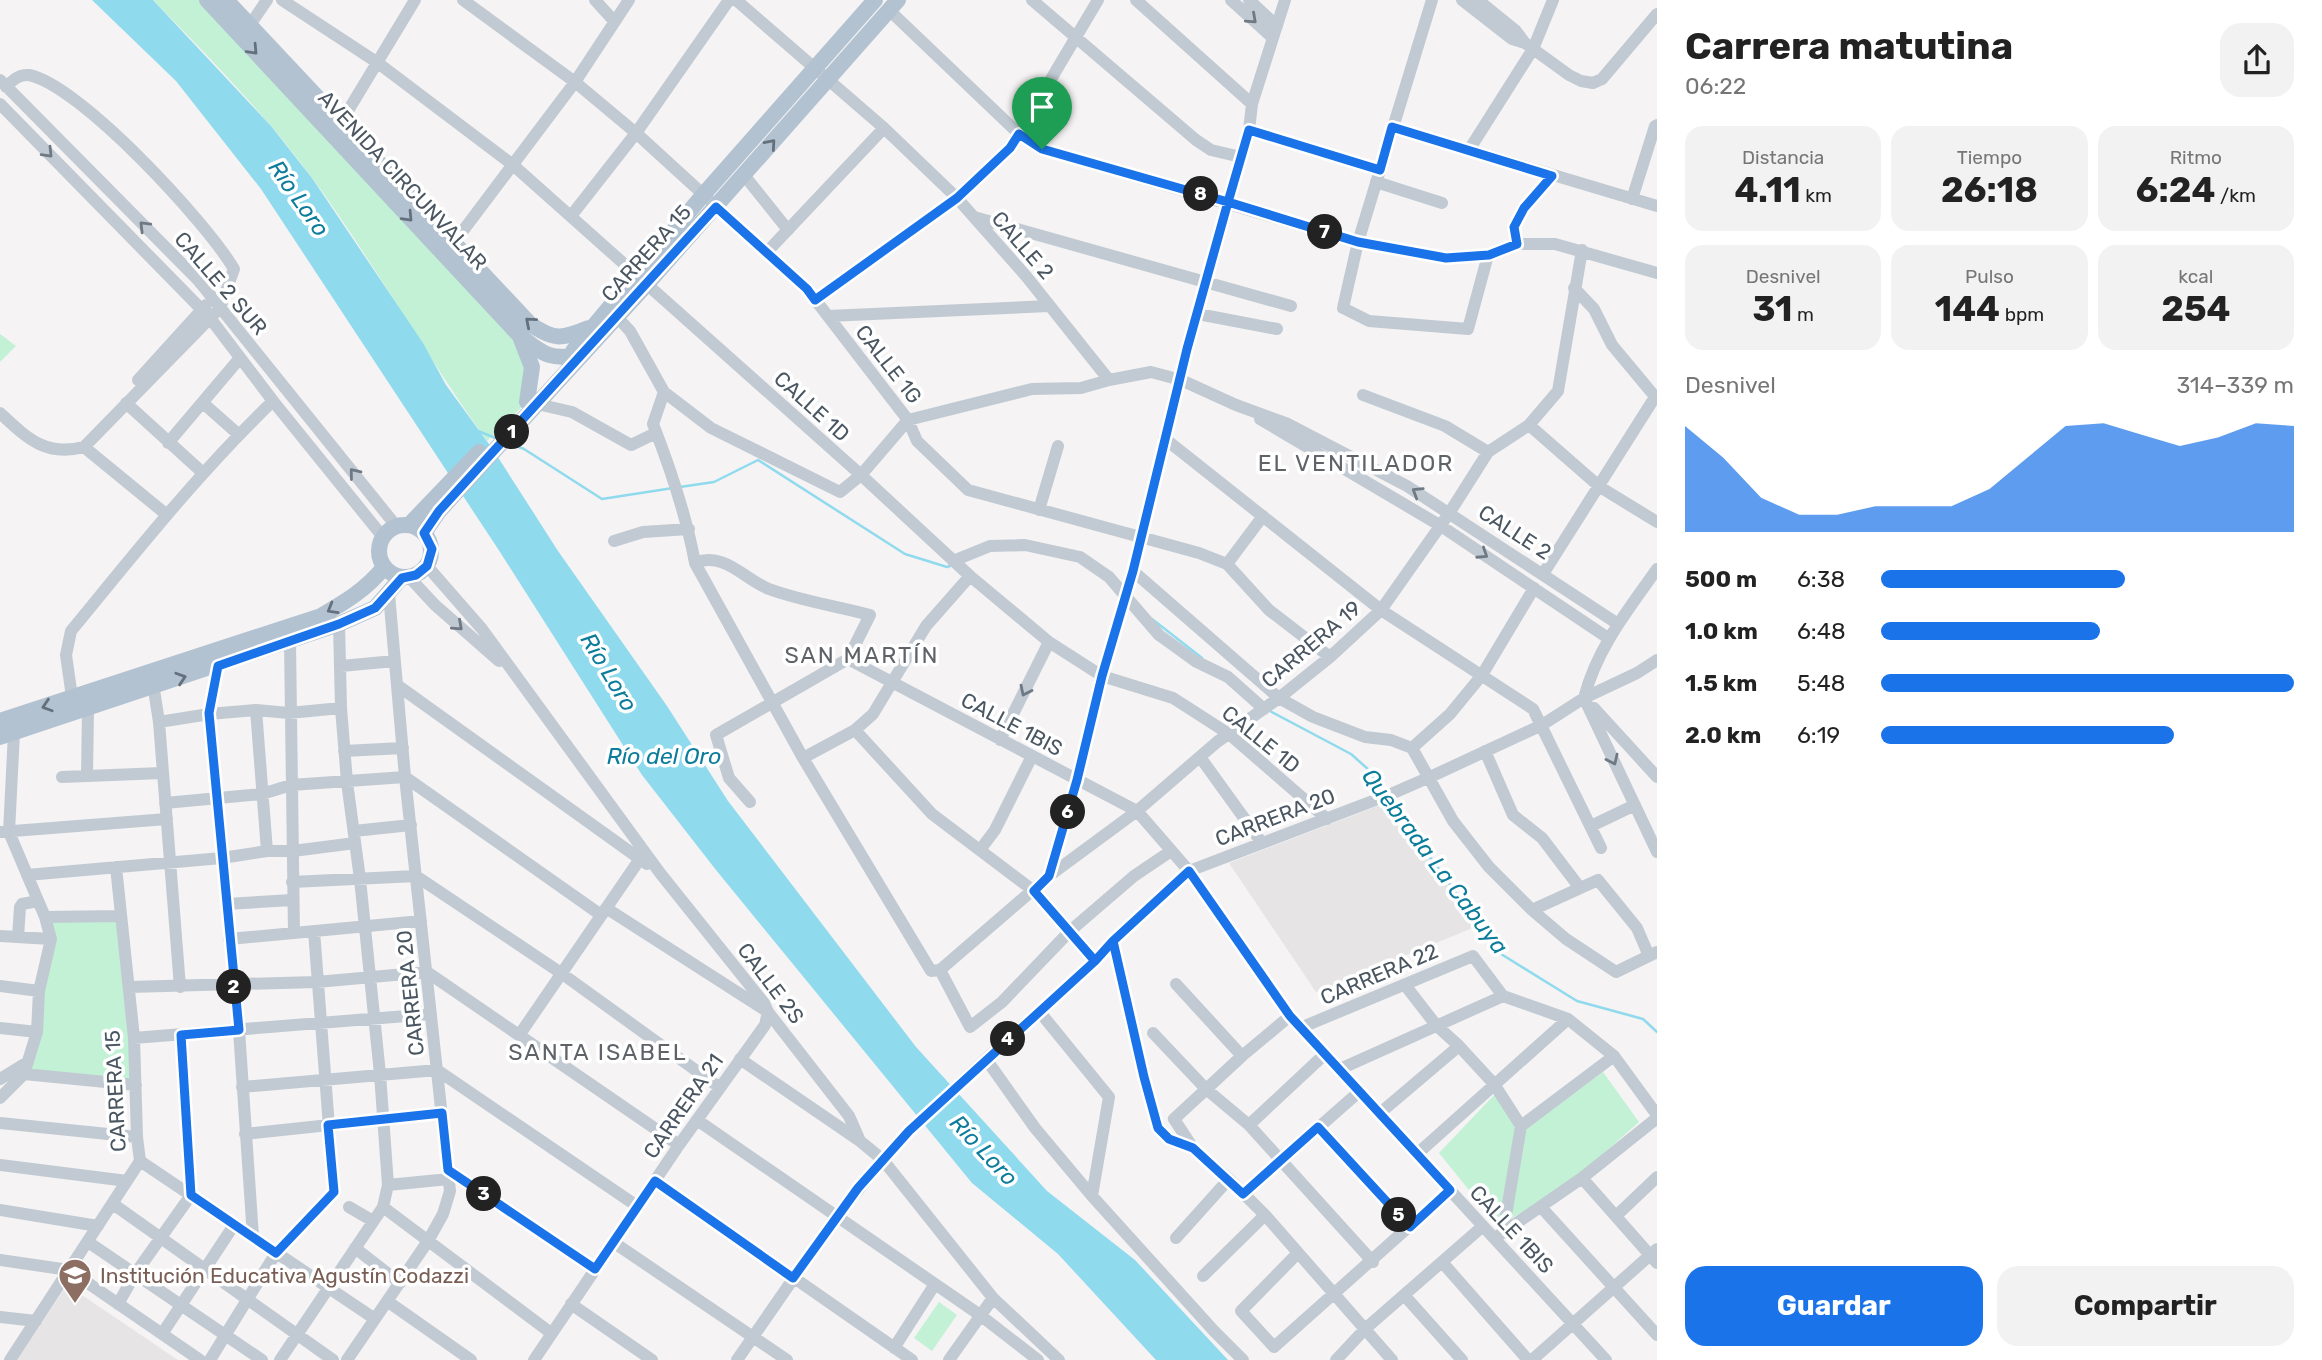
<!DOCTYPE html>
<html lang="es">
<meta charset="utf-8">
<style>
:root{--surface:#fff;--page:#f2f2f2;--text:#222;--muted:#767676;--accent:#1a73e8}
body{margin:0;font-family:Rubik,sans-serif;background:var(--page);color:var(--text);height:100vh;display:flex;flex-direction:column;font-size:26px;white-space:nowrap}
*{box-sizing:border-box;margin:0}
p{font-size:23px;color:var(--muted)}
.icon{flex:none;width:38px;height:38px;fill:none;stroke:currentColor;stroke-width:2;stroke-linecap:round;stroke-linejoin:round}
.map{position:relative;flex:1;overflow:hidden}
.side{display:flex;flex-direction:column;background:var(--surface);width:665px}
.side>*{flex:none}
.pin{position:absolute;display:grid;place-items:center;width:60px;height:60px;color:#fff;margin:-72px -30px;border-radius:50% 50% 50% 0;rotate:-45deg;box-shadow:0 0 7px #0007}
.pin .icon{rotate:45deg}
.km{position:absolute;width:35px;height:35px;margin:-18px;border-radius:50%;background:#222;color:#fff;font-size:19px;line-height:35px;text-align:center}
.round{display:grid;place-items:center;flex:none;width:74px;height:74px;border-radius:21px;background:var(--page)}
.head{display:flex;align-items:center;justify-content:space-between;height:119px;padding:0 28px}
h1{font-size:38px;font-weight:700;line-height:52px}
.stats{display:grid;grid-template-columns:repeat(3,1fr);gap:10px;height:119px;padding:7px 28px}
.stats div{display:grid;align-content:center;border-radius:18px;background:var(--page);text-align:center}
.stats b{font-size:35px;font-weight:700}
.stats small{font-size:19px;font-weight:400}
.stats p{font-size:19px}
.chart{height:196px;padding:14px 28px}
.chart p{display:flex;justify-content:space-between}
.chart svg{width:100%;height:126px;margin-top:7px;fill:var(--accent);opacity:.7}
.cta{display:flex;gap:14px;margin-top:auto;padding:14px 28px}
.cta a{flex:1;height:80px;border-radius:21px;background:var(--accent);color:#fff;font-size:28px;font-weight:700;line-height:80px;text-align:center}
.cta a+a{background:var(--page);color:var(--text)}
ul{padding:0 28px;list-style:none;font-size:23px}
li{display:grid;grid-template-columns:112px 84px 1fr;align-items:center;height:52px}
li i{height:18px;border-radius:9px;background:var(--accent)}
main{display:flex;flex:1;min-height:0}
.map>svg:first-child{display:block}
.education{fill:#e6e4e5}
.green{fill:#c3f1d5}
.water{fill:#90daee}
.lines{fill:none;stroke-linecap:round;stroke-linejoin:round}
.stream{stroke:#90daee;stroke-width:2.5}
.minor{stroke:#c1cad2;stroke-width:12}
.major{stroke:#b3c2d1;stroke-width:16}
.oneway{stroke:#6e7983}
.oneway2{stroke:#64717d}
.route-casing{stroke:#fff;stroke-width:14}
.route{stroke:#1a73e8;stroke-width:9}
.labels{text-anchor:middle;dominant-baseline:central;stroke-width:7;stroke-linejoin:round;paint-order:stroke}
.street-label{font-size:21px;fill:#4a5661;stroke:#fff}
.education-label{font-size:21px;fill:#785e54;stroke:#fff;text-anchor:start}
.water-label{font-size:23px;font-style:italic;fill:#0c7c9b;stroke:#fff}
.neighbourhood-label{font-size:23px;letter-spacing:2px;fill:#5f6368;stroke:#fff}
</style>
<main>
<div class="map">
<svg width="1657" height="1360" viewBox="0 0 1657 1360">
<rect width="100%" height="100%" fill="#f5f3f3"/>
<path class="education" d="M 1393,800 L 1480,925 L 1316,992 L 1229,863 Z
M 67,1285 L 178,1360 L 17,1360 Z"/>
<path class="green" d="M 153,0 L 207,0 L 528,354 L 527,402 L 487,441 C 426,356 375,264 313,179 C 266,115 209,57 153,0 Z
M 0,334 L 16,346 L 0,362 Z
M 121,916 L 136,1085 L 24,1074 L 51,939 L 45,917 Z
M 1603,1072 L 1639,1122 L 1578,1176 L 1540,1202 L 1498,1226 L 1439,1153 L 1497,1092 L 1518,1134 Z
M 939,1302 L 957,1315 L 932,1351 L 914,1338 Z"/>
<path class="water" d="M 92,0 L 153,0 L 271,126 L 312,178 L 423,343 L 446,385 L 494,451 L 558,551 L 667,706 L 728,801 L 916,1047 L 1047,1191 L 1135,1260 L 1228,1360 L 1156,1360 L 1058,1254 L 972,1183 L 716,870 L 642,775 L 500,552 L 261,189 L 176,81 Z"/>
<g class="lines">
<path class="stream" d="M 478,431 L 498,439
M 511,444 L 524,449 L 602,499 L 673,488
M 680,487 L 714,482 L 758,460 L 905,554 L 947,567 L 950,566
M 1152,619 L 1202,658
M 1268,710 L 1351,754 L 1369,770 L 1382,792
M 1388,800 L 1501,954 L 1577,1001 L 1643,1019 L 1657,1032"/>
<path class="minor" d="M 282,0 L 378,63 L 513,165 L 861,475 L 970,576 L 1049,642 L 1102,676 L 1173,698 L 1229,734 L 1327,819
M 463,0 L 575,82 L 636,133 L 807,289 L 908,420 L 917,441 L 968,490 L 1199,553 L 1227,564 L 1269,610 L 1330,657
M 595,0 L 614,21
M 736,0 L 884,128 L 957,198 L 1026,276 L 1109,380
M 1032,0 L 1196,140 L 1211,150 L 1241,157
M 1136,0 L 1252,104
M 1231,0 L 1273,38
M 1249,0 L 1277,26
M 1432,0 L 1358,242 L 1343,308 L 1369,321 L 1468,329 L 1488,255
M 1462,0 L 1512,39 L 1525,43
M 1478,0 L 1516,31 L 1525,43 L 1569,75 L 1581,81 L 1593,83 L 1602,79 L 1657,14
M 889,10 L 1019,134 L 1042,149 L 1358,242 L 1446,258 L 1488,255 L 1517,244 L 1555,244 L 1657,273
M 250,25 L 267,0
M 0,80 L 198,280 L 397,527
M 0,104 L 210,318 L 273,401 L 383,537
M 340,124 L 415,0
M 1392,127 L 1657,206
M 1249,130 L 1380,170
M 1469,150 L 1533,49 L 1553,0
M 744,175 L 788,230
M 1376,182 L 1442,203
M 1632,199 L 1655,126 L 1657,125
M 571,216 L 636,133 L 729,0
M 974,217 L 1291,306
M 453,244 L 575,82 L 629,0
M 1517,244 L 1514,227 L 1524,208 L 1552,176
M 766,253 L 884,128
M 1574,288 L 1594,309 L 1612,345 L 1657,399
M 815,300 L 957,198 L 1010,148 L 1098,0
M 1198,314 L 1277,329
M 828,316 L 1049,306
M 617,317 L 630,331 L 664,392 L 711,428 L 840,492 L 861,475 L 908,420 L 1032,389 L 1081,388 L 1109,380 L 1151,372 L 1181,380 L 1236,405 L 1288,424 L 1407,486 L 1618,624
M 138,380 L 206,305
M 664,392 L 653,424 C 671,470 686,514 695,563 L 803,758 L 931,971 L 940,970 L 1049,876 L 1137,811 L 1217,742 L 1279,698 L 1330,657 L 1381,610 L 1450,512 L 1488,452 L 1529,425 L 1558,391 L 1582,250
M 1363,395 L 1445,426 L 1488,452
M 126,403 L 203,473
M 203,403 L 238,434
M 537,404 L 572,412 L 631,445 L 656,433
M 0,413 C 27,438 45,457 84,447 L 220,308 L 234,269 C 207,223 80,85 29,75 C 19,74 13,80 6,87
M 1260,419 L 1441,526 L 1608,638
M 1529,425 L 1600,487 L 1657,522
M 1164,438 L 1381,610 L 1533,709 L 1601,848
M 168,443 L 240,358
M 84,447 L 167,515
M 1039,510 L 1058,446
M 614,541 L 643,532 L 689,529
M 953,561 L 990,546 L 1025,545 L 1080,557 L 1109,577 L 1159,635 L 1195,661 L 1228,677 L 1264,709
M 695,563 C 724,551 744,579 769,589 C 801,601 837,606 870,615 L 848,659
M 1227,564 L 1263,516
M 427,566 L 482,629 L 660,873 L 764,1003 L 768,1012 L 849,1116 L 860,1141
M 1133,571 L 1279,698 L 1313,717 L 1365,737 L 1391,740 L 1412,748 L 1453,821 L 1489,867 L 1532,910 L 1566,939 L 1616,972 L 1657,952
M 1543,574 L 1655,397
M 409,577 L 435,605 L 499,661
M 290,642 L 294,933
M 848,659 L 1137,811 L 1189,871 L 1290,1016 L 1606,1360
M 218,666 L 209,714 L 239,1030 L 253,1237
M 341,666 L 395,661
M 152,677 L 159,722 L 180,987
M 397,685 L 647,864
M 72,697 L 66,655 L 71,631 C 136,552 199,472 273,401
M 1584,698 L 1657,852
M 1584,698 C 1597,648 1628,610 1657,569
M 1594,708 L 1657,777
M 256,710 L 267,851
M 159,722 L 209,714 L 256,710 L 289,713 L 341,708
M 855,730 L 932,814 L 1034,891 L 1095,961
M 1000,740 L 1049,642
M 1412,748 L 1450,714 L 1482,675 L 1534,588
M 344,751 L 403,748
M 1485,751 L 1513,815 L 1542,838 L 1580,888
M 1200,757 L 1262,843
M 803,758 L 855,730 L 873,714 L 926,626 L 970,576
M 87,776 L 88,710
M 62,777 L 162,773
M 750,802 L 729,778 L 716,735 L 848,659
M 165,803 L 262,794 L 291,785 L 405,777 L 601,915
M 1591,826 L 1635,805
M 354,831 L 411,825
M 0,832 L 167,819
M 980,850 L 995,830 L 1032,756
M 27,875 L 222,858 L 267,851 L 293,851 L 355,843
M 1049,876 L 1077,780 L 1102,676 L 1133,571 L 1187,350 L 1249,130 L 1252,104 L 1285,0
M 292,882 L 416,876 L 561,973 L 719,1087
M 226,904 L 292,900
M 606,908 L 765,1010
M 1532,910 L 1598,880 L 1637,928 L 1649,956
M 45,917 L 121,916
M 0,936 L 51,939
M 18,937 L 20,907 L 22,904 L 38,901
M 229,939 L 421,921
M 1113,941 L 1144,1077 L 1158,1128 L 1169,1139 L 1193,1148
M 940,970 L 970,1027 L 1002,1002 L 1070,931 L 1134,876 L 1171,851
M 1176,984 L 1242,1056
M 1405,985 L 1436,1025 L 1459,1046 L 1494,1084 L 1521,1126
M 0,986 L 39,991
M 129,987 L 317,982 L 427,972 L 679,1145
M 1039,1011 L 1109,1097 L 1092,1196
M 1290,1016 L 1242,1056 L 1174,1119 L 1193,1148 L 1229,1179 L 1265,1215 L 1392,1360
M 0,1028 L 37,1032
M 1300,1028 L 1473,956 L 1503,996 L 1568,1019 L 1614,1056 L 1657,1115
M 1153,1033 L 1206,1089 L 1249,1125 L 1373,1262
M 520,1034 L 644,853
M 134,1038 L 431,1014
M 740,1059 L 860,1141 L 883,1160 L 993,1298 L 1059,1360
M 986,1059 L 1035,1128 L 1092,1196 L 1214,1331 L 1243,1360
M 1340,1069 L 1503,996
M 24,1074 L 136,1085
M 0,1079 L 28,1062
M 242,1087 L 437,1070 L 637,1206
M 0,1098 L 24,1074 L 37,1032 L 39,991 L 51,939 L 45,917 L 9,832 L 14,733
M 1380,1113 L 1459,1046
M 697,1120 L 980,1315 L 1038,1360
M 0,1123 L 137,1137
M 1249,1125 L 1325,1054
M 1521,1126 L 1614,1056
M 1318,1127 L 1410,1227
M 245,1134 L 442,1113
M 1417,1154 L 1568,1019
M 140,1161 L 375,1319
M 0,1165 L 127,1181
M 448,1170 L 595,1269
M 1582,1178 L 1657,1263
M 655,1181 L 912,1360
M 388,1185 L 449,1179
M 1243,1194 L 1360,1091
M 113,1204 L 333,1360
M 349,1207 L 373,1221
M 383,1207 L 551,1333
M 1541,1207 L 1657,1335
M 0,1210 L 98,1226
M 1616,1216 L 1657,1177
M 1503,1233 L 1521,1126
M 1176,1238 L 1229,1179
M 1495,1238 L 1582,1178 L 1657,1118
M 88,1242 L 262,1360
M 613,1242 L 787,1360
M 355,1248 L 400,1283
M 1298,1253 L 1241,1311 L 1274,1347 L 1450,1190
M 0,1260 L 69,1270 L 200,1360
M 1442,1262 L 1528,1360
M 1203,1276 L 1265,1215
M 1404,1295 L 1462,1360
M 387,1301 L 471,1360
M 118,1304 L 135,1274 L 191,1195 L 181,1035
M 571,1304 L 652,1360
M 0,1317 L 36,1321
M 162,1334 L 234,1225
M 894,1348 L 935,1284
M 10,1360 L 140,1161 L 137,1137 L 134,1038 L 116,867
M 210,1360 L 276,1253 L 334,1192 L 314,931
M 280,1360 L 383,1207 L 388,1185 L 380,1074 L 360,879 L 347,782 L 341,708 L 339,624
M 347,1360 L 428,1241 L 443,1214 L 450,1191 L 405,777 L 389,594
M 534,1360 L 679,1145 L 765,1025 L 768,1012
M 737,1360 L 836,1217 L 883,1160 L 909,1131 L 986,1059 L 1095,961 L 1113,941 L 1189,871 L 1391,794 L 1430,777 L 1542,725 L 1584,698 L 1637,673 L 1657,660
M 949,1360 L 993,1298
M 1336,1360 L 1365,1329 L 1483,1226
M 1532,1360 L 1657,1249"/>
<path class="major" d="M 207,0 L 520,336 C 543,355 554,362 583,353
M 226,0 L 530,324 C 555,341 562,339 589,328
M 521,339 L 532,367 L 527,402
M 573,351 L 703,195 L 875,0
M379 551a26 26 0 1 1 52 0a26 26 0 1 1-52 0Z
M 409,525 L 479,452
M 424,533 L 439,511 L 646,285 L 898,0
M 0,721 L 321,616 C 345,602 367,589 384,567
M 0,737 L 339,624 L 375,608 L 402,577"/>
</g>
<defs><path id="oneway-chevron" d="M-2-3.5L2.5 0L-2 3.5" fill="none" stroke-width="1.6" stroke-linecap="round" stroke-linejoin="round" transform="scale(1.75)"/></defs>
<g class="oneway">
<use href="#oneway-chevron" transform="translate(1252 19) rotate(42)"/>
<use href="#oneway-chevron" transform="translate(48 153) rotate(46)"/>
<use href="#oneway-chevron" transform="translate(144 226) rotate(-135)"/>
<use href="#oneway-chevron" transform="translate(354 473) rotate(-129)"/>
<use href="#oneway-chevron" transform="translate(1417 492) rotate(-148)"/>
<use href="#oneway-chevron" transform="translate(1483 554) rotate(33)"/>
<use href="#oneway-chevron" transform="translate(458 626) rotate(42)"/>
<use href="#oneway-chevron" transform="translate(1025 691) rotate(116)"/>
<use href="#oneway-chevron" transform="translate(1613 760) rotate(65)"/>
</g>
<g class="oneway2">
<use href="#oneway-chevron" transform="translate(253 50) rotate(47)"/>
<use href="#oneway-chevron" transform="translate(771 144) rotate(-49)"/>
<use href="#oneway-chevron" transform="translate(408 217) rotate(47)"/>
<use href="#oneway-chevron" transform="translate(530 322) rotate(-139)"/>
<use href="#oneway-chevron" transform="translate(332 609) rotate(150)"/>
<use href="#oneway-chevron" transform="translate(181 678) rotate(-18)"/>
<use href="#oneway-chevron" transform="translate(47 706) rotate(162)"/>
</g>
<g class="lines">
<defs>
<path id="route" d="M 1042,149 L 1019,134 L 1010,148 L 957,198 L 815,300 L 807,289 L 716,207 L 439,511 L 424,533 L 432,549 L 427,566 L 416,575 L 402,578 L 375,608 L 339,624 L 218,666 L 209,713 L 239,1030 L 181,1035 L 191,1195 L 276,1253 L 334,1192 L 328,1125 L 442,1113 L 448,1170 L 595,1269 L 655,1181 L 793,1278 L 858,1188 L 909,1131 L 1095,961 L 1113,941 L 1189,871 L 1290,1016 L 1450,1190 L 1410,1227 L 1318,1127 L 1243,1194 L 1193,1148 L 1169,1139 L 1158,1128 L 1144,1077 L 1113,941 L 1095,961 L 1034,891 L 1049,876 L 1077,780 L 1102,676 L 1133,571 L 1187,349 L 1228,202 L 1358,242 L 1446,258 L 1489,255 L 1517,244 L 1514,227 L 1524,208 L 1552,176 L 1392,127 L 1380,170 L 1249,130 L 1228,202 L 1042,149"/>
</defs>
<use href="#route" class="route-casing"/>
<use href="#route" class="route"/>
</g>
<defs>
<symbol id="university-pin" viewBox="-11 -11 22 30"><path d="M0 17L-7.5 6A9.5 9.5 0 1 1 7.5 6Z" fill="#8d6e63" stroke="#fff"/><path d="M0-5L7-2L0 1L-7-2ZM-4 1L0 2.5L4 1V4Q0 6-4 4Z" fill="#fff"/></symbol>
</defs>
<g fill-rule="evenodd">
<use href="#university-pin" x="56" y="1256" width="38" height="52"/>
</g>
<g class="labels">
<g class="street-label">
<text transform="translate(403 180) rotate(47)">AVENIDA CIRCUNVALAR</text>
<text transform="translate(1023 245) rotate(49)">CALLE 2</text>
<text transform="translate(646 253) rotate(-48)">CARRERA 15</text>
<text transform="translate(221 283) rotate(49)">CALLE 2 SUR</text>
<text transform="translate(889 364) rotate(52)">CALLE 1G</text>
<text transform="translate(812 406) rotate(42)">CALLE 1D</text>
<text transform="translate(1515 532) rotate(33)">CALLE 2</text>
<text transform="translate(1311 644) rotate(-40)">CARRERA 19</text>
<text transform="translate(1012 724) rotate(28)">CALLE 1BIS</text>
<text transform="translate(1261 739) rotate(39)">CALLE 1D</text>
<text transform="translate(1275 817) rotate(-21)">CARRERA 20</text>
<text transform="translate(1379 974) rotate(-23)">CARRERA 22</text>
<text transform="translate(771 983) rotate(53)">CALLE 2S</text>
<text transform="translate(410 993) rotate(-96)">CARRERA 20</text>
<text transform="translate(115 1091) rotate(-93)">CARRERA 15</text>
<text transform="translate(683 1106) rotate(-55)">CARRERA 21</text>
<text transform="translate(1512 1229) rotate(47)">CALLE 1BIS</text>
</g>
<g class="education-label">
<text x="100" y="1275">Institución Educativa Agustín Codazzi</text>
</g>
<g class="water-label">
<text transform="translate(299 198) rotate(55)">Río Loro</text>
<text transform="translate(609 672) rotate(59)">Río Loro</text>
<text x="664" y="756">Río del Oro</text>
<text transform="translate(1435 861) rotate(53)">Quebrada La Cabuya</text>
<text transform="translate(984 1150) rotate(47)">Río Loro</text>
</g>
<g class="neighbourhood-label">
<text x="1356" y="463">EL VENTILADOR</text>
<text x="862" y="655">SAN MARTÍN</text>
<text x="598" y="1052">SANTA ISABEL</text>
</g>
</g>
</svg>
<div class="pin" style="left:1042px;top:149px;background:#1e9e55"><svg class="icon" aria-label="arrive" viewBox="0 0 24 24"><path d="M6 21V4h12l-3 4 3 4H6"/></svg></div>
<b class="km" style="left:512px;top:432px">1</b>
<b class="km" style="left:234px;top:987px">2</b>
<b class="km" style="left:484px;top:1194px">3</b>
<b class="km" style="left:1008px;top:1039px">4</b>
<b class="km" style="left:1399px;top:1215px">5</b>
<b class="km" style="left:1068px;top:812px">6</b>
<b class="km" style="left:1325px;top:232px">7</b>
<b class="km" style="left:1201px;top:194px">8</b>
</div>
<section class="side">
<div class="head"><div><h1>Carrera matutina</h1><p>06:22</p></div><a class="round"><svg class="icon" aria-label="share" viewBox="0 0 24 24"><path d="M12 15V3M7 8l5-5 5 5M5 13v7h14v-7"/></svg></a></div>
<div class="stats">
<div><p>Distancia</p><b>4.11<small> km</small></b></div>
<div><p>Tiempo</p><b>26:18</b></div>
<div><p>Ritmo</p><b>6:24<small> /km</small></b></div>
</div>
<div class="stats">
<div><p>Desnivel</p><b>31<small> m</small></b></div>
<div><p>Pulso</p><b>144<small> bpm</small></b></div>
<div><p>kcal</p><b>254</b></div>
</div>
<div class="chart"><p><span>Desnivel</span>314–339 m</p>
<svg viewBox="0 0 160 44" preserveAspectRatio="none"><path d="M0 44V7L10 18L20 32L30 38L40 38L50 35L60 35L70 35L80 29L90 18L100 7L110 6L120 10L130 14L140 11L150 6L160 7V44z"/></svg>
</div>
<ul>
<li><b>500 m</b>6:38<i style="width:59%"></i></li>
<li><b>1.0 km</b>6:48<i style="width:53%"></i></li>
<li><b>1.5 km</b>5:48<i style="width:100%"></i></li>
<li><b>2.0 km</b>6:19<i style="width:71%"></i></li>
</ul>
<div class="cta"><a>Guardar</a><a>Compartir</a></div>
</section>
</main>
